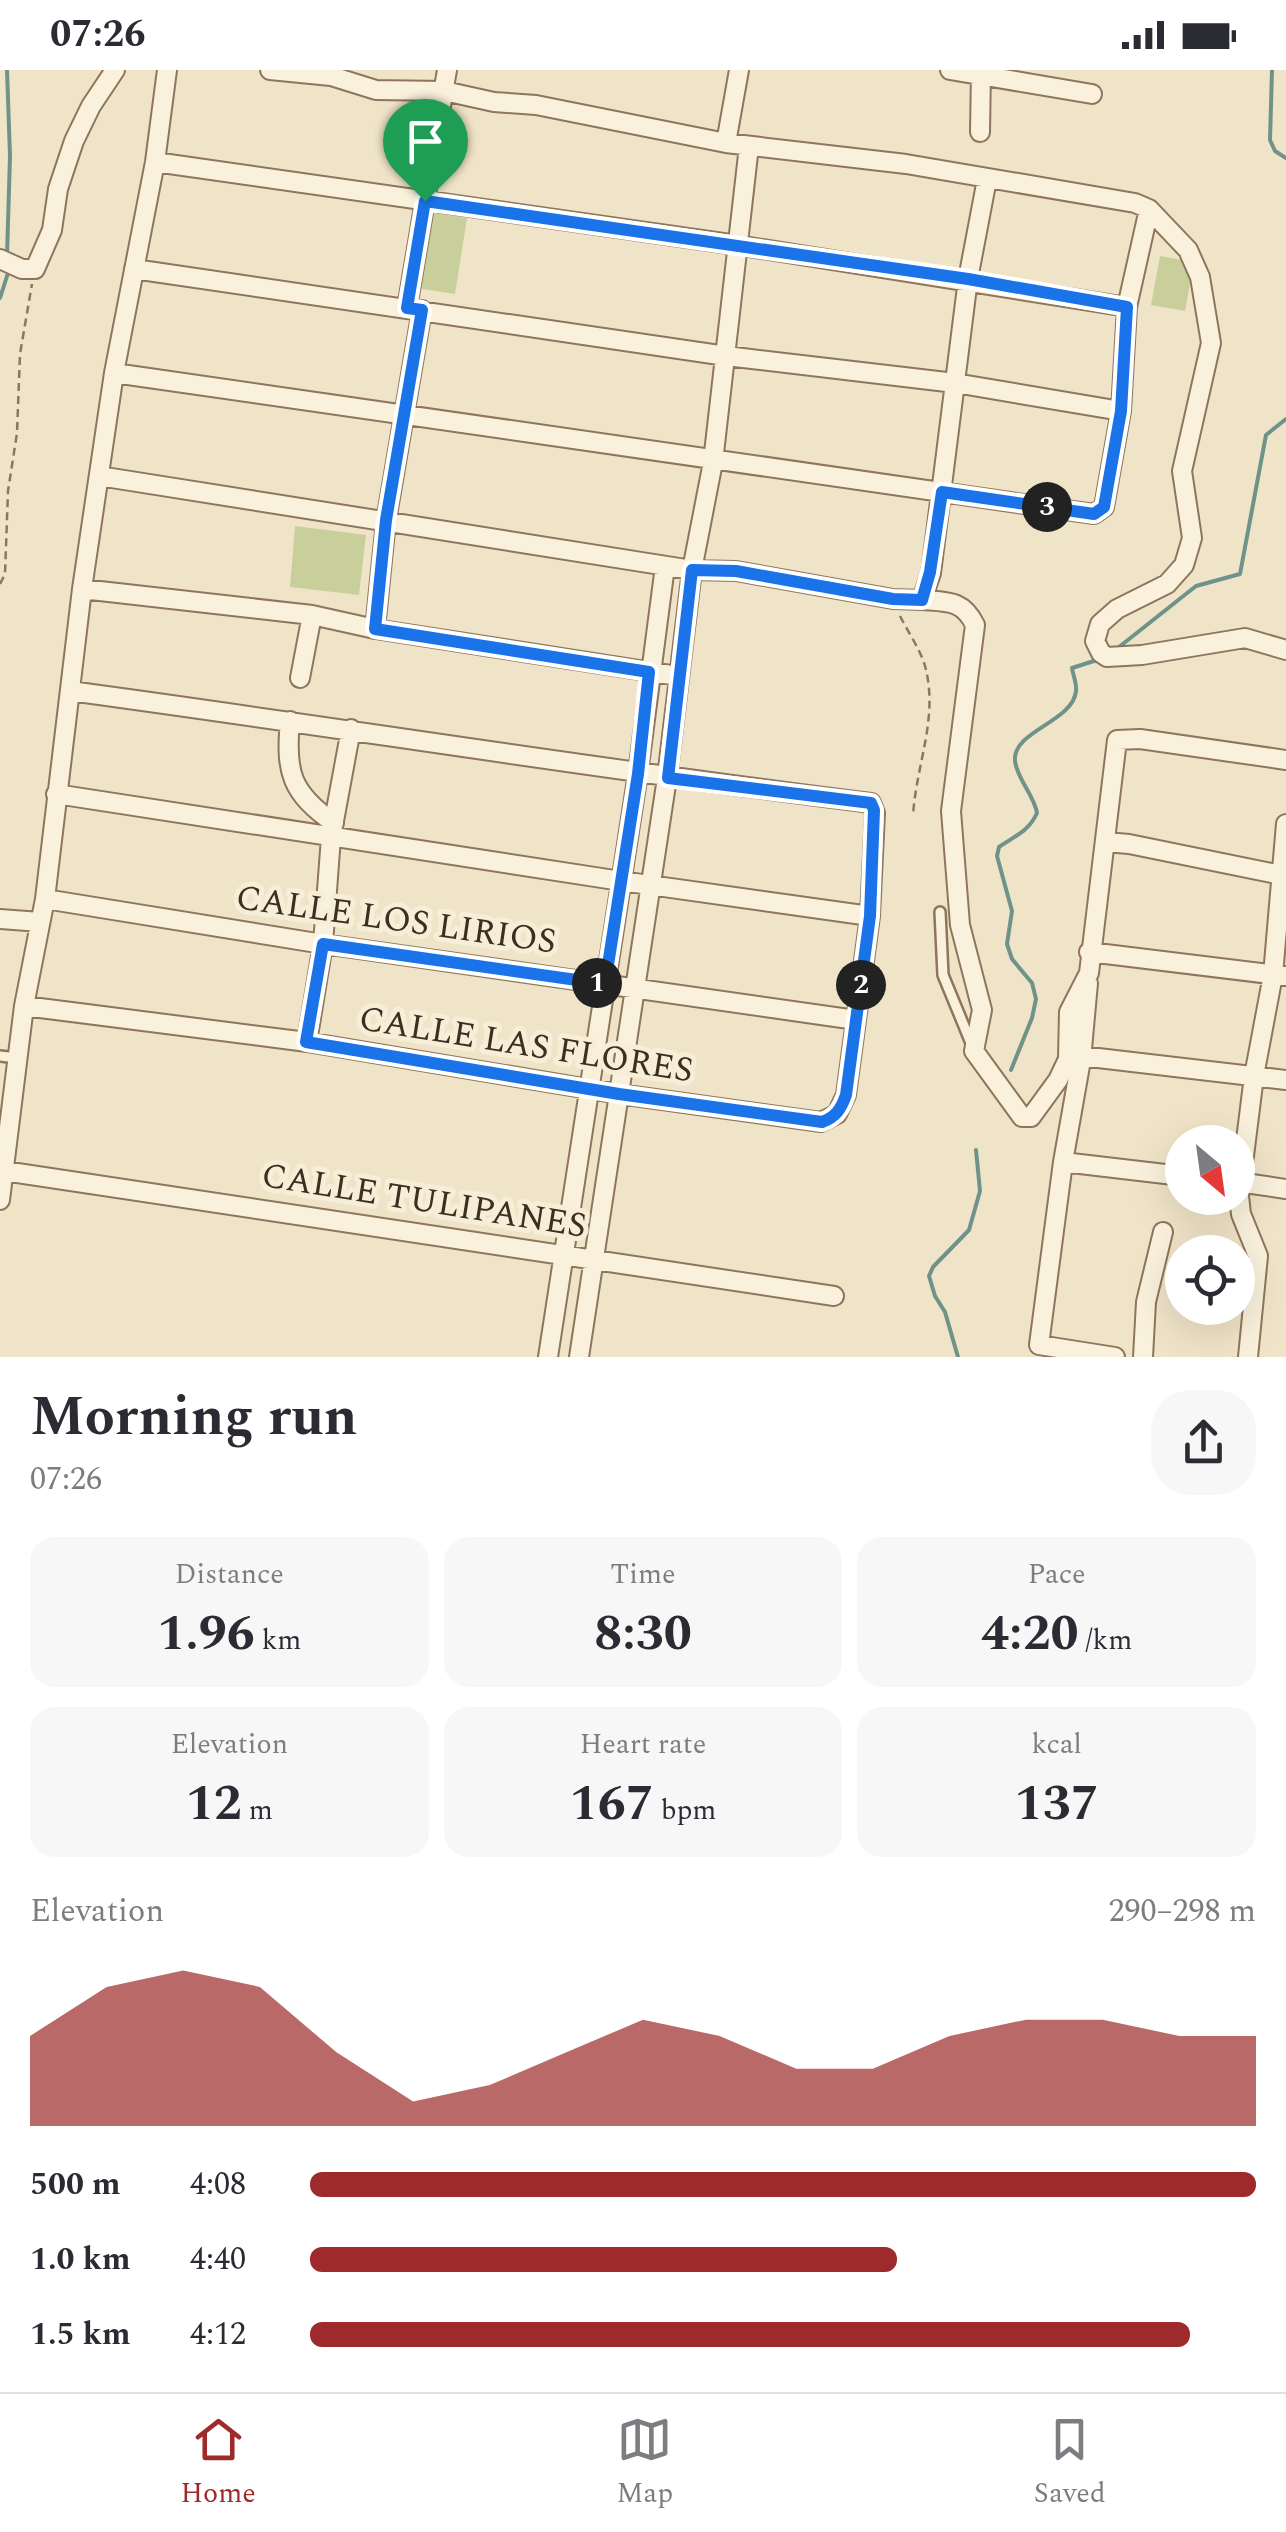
<!DOCTYPE html>
<meta charset="utf-8">
<style>
:root{--surface:#fff;--page:#f7f7f7;--text:#2b2b33;--muted:#7c7c81;--line:#e1e1e2;--accent:#9e2a2b}
body{margin:0;font-family:Spectral,serif;background:var(--page);color:var(--text);height:100vh;display:flex;flex-direction:column;font-size:38px;white-space:nowrap}
*{box-sizing:border-box;margin:0}
p{font-size:32px;color:var(--muted)}
.icon{flex:none;width:55px;height:55px;fill:none;stroke:currentColor;stroke-width:2;stroke-linecap:round;stroke-linejoin:round}
.map{position:relative;height:1287px;overflow:hidden}
.details{display:flex;flex-direction:column;background:var(--surface);flex:1}
.details>*{flex:none}
.needle{width:65px;rotate:151deg}
.tools{position:absolute;left:1165px;top:1055px;display:grid;gap:20px}
.tools a{display:grid;place-items:center;width:90px;height:90px;border-radius:50%;background:var(--surface);box-shadow:0 10px 40px #0002;font-size:50px}
.pin{position:absolute;display:grid;place-items:center;width:85px;height:85px;color:#fff;margin:-102px -42px;border-radius:50% 50% 50% 0;rotate:-45deg;box-shadow:0 0 10px #0007}
.pin .icon{rotate:45deg}
.km{position:absolute;width:50px;height:50px;margin:-25px;border-radius:50%;background:#222;color:#fff;font-size:28px;line-height:50px;text-align:center}
.round{display:grid;place-items:center;flex:none;width:105px;height:105px;border-radius:40px;background:var(--page)}
.headline{display:flex;align-items:center;justify-content:space-between;height:170px;padding:0 30px}
h1{font-size:55px;font-weight:700;line-height:75px}
.stats{display:grid;grid-template-columns:repeat(3,1fr);gap:15px;height:170px;padding:10px 30px}
.stats div{display:grid;align-content:center;border-radius:25px;background:var(--page);text-align:center}
.stats b{font-size:50px;font-weight:700}
.stats small{font-size:28px;font-weight:400}
.stats p{font-size:28px}
.chart{height:280px;padding:20px 30px}
.chart p{display:flex;justify-content:space-between}
.chart svg{width:100%;height:180px;margin-top:10px;fill:var(--accent);opacity:.7}
ul{padding:0 30px;list-style:none;font-size:32px}
li{display:grid;grid-template-columns:160px 120px 1fr;align-items:center;height:75px}
li i{height:25px;border-radius:12px;background:var(--accent)}
.status{display:flex;justify-content:space-between;align-items:center;height:70px;padding:0 50px;background:var(--surface);direction:ltr}
.status svg{height:28px;fill:currentColor}
.menu{display:flex;justify-content:space-around;align-items:center;height:140px;border-top:2px solid var(--line);background:var(--surface);font-size:28px;color:var(--muted)}
.menu a{display:grid;justify-items:center;gap:5px}
.menu .active{color:var(--accent)}
.map>svg:first-child{display:block}
.park{fill:#c9cf9b}
.lines{fill:none;stroke-linecap:round;stroke-linejoin:round}
.stream{stroke:#6f938a;stroke-width:4}
.lane-casing{stroke:#8d765c;stroke-width:14}
.street-casing{stroke:#8d765c;stroke-width:22}
.path{stroke:#8d765c;stroke-width:2.5;stroke-dasharray:8 5;stroke-linecap:butt}
.lane{stroke:#faf1dc;stroke-width:9}
.street{stroke:#faf1dc;stroke-width:18}
.route-casing{stroke:#fff;stroke-width:20}
.route{stroke:#1a73e8;stroke-width:12}
.labels{text-anchor:middle;dominant-baseline:central;stroke-width:10;stroke-linejoin:round;paint-order:stroke}
.street-label{font-size:35px;fill:#3d2e20;stroke:#f7eed8}
</style>
<div class="status"><b>07:26</b><svg viewBox="0 0 49 12"><path d="M0 12V9h3v3zM5 12V6h3v6zM10 12V3h3v9zM15 12V0h3v12zM26 1h20v11H26zM47 4h2v5h-2z"/></svg></div>
<div class="map">
<svg width="1286" height="1287" viewBox="0 0 1286 1287">
<rect width="100%" height="100%" fill="#f0e4c8"/>
<path class="park" d="M 415,140 L 467,148 L 455,224 L 410,217 Z
M 1160,186 L 1194,192 L 1185,241 L 1151,235 Z
M 295,456 L 366,465 L 359,525 L 290,517 Z"/>
<g class="lines">
<path class="stream" d="M 7,0 L 10,86 L 7,186
M 1272,0 L 1270,70 L 1275,81 L 1286,88
M 0,228 L 9,200
M 1114,581 L 1196,516 L 1240,504 L 1266,365 L 1286,349
M 1011,1000 L 1032,948 L 1036,929 L 1032,913 L 1012,889 L 1007,874 L 1012,841 L 997,786 L 999,777 C 1015,766 1029,761 1037,743 C 1034,725 1017,709 1015,691 C 1012,661 1073,652 1076,621 C 1077,614 1073,605 1072,598 L 1097,590
M 958,1287 L 945,1242 L 935,1226 L 929,1206 L 933,1197 L 969,1160 L 980,1121 L 976,1080"/>
<defs>
<path id="lane" d="M 940,842 L 943,905 L 971,973
M 0,986 L 17,988"/>
<path id="street" d="M 270,0 L 331,6 L 376,20 L 444,21 L 494,32 L 536,35 L 726,73 L 906,94 L 1135,133 L 1149,139 L 1188,180 L 1200,207 L 1211,273 L 1182,401 L 1192,468 L 1184,495 L 1167,514 L 1117,539 L 1100,554 L 1095,571 L 1101,583 L 1107,587 L 1142,585 L 1245,568 L 1286,580
M 950,0 L 1092,24
M 980,62 L 981,0
M 726,73 L 739,0
M 155,92 L 737,175 L 1127,237
M 0,189 L 22,199 L 35,199 L 52,160 L 58,119 L 74,71 L 91,36 L 115,0
M 134,199 L 726,286 L 955,313 L 1121,341
M 407,238 L 447,0
M 114,303 L 1094,444 L 1104,437 L 1121,341 L 1127,237 L 1149,139
M 99,406 L 692,500 L 736,501 L 893,529 L 922,530 L 931,503 L 968,209 L 987,109
M 82,519 L 312,545 L 375,559 L 678,606
M 922,530 C 948,532 963,530 975,555 L 951,741 L 960,855 L 982,940 L 974,981 L 1022,1047 L 1031,1047 L 1058,1010 L 1068,989 L 1069,942 L 1089,903 L 1117,670 L 1140,669 L 1286,690
M 375,559 L 386,451 L 422,240
M 300,608 L 312,545
M 290,651 C 285,702 291,723 334,753
M 56,724 L 621,811 L 870,846
M 1106,772 L 1129,774 L 1286,806
M 45,829 L 323,874 L 856,950
M 0,849 L 40,852
M 1089,882 L 1286,906
M 1088,913 L 1081,990 L 1063,1092 L 1182,1106
M 24,936 L 307,972 L 619,1024 L 821,1052 L 837,1044 L 846,1025 L 870,846 L 875,743 L 871,733 C 603,700 337,657 70,621
M 307,972 L 323,874 L 331,767 L 351,659
M 1081,986 L 1286,1010
M 1063,1092 L 1039,1275 L 1115,1287
M 4,1101 L 834,1226
M 1238,1112 L 1286,1119
M 0,1130 L 24,936 L 45,829 L 82,519 L 114,303 L 155,92 L 167,0
M 548,1287 L 638,703 L 665,496
M 579,1287 L 667,708 L 692,500 L 713,392 L 749,76
M 1143,1287 L 1146,1232 L 1163,1162
M 1248,1287 L 1258,1186 L 1241,1144 L 1239,1126 L 1254,1006 L 1273,905 L 1286,754"/>
</defs>
<use href="#lane" class="lane-casing"/>
<use href="#street" class="street-casing"/>
<path class="path" d="M 0,514 L 5,504 L 8,421 L 17,363 L 20,284 L 32,214
M 900,546 C 908,562 920,579 925,596 C 939,648 916,694 913,746"/>
<use href="#lane" class="lane"/>
<use href="#street" class="street"/>
</g>
<g class="lines">
<defs>
<path id="route" d="M 425,131 L 968,209 L 1127,237 L 1121,341 L 1104,437 L 1094,444 L 942,422 L 930,502 L 922,530 L 893,529 L 736,501 L 692,500 L 668,708 L 871,733 L 874,740 L 870,846 L 846,1025 C 841,1039 836,1047 822,1052 L 619,1024 L 306,972 L 323,874 L 605,914 L 638,704 L 649,602 L 375,559 L 386,450 L 422,240 L 407,238 Z"/>
</defs>
<use href="#route" class="route-casing"/>
<use href="#route" class="route"/>
</g>
<g class="labels">
<g class="street-label">
<text transform="translate(396 850) rotate(8)">CALLE LOS LIRIOS</text>
<text transform="translate(526 975) rotate(9)">CALLE LAS FLORES</text>
<text transform="translate(424 1131) rotate(9)">CALLE TULIPANES</text>
</g>
</g>
</svg>
<div class="tools">
<a><svg class="needle" viewBox="-14 -14 28 28"><path d="M0-13l5 13h-10z" fill="#e53935"/><path d="M0 13l5-13h-10z" fill="#7c7c81"/></svg></a>
<a><svg class="icon" aria-label="locate" viewBox="0 0 24 24"><circle cx="12" cy="12" r="6"/><path d="M12 2v4M12 18v4M2 12h4M18 12h4"/></svg></a>
</div>
<div class="pin" style="left:425px;top:131px;background:#1e9e55"><svg class="icon" aria-label="arrive" viewBox="0 0 24 24"><path d="M6 21V4h12l-3 4 3 4H6"/></svg></div>
<b class="km" style="left:597px;top:913px">1</b>
<b class="km" style="left:861px;top:915px">2</b>
<b class="km" style="left:1047px;top:437px">3</b>
</div>
<section class="details">
<div class="headline"><div><h1>Morning run</h1><p>07:26</p></div><a class="round"><svg class="icon" aria-label="share" viewBox="0 0 24 24"><path d="M12 15V3M7 8l5-5 5 5M5 13v7h14v-7"/></svg></a></div>
<div class="stats">
<div><p>Distance</p><b>1.96<small> km</small></b></div>
<div><p>Time</p><b>8:30</b></div>
<div><p>Pace</p><b>4:20<small> /km</small></b></div>
</div>
<div class="stats">
<div><p>Elevation</p><b>12<small> m</small></b></div>
<div><p>Heart rate</p><b>167<small> bpm</small></b></div>
<div><p>kcal</p><b>137</b></div>
</div>
<div class="chart"><p><span>Elevation</span>290–298 m</p>
<svg viewBox="0 0 160 44" preserveAspectRatio="none"><path d="M0 44V22L10 10L20 6L30 10L40 26L50 38L60 34L70 26L80 18L90 22L100 30L110 30L120 22L130 18L140 18L150 22L160 22V44z"/></svg>
</div>
<ul>
<li><b>500 m</b>4:08<i style="width:100%"></i></li>
<li><b>1.0 km</b>4:40<i style="width:62%"></i></li>
<li><b>1.5 km</b>4:12<i style="width:93%"></i></li>
</ul>
</section>
<nav class="menu">
<a class="active"><svg class="icon" aria-label="home" viewBox="0 0 24 24"><path d="M3 11l9-7 9 7M6 9v11h12V9"/></svg>Home</a>
<a><svg class="icon" aria-label="map" viewBox="0 0 24 24"><path d="M3 6l6-2 6 2 6-2v14l-6 2-6-2-6 2zM9 4v14M15 6v14"/></svg>Map</a>
<a><svg class="icon" aria-label="saved" viewBox="0 0 24 24"><path d="M7 4h10v16l-5-4-5 4z"/></svg>Saved</a>
</nav>
